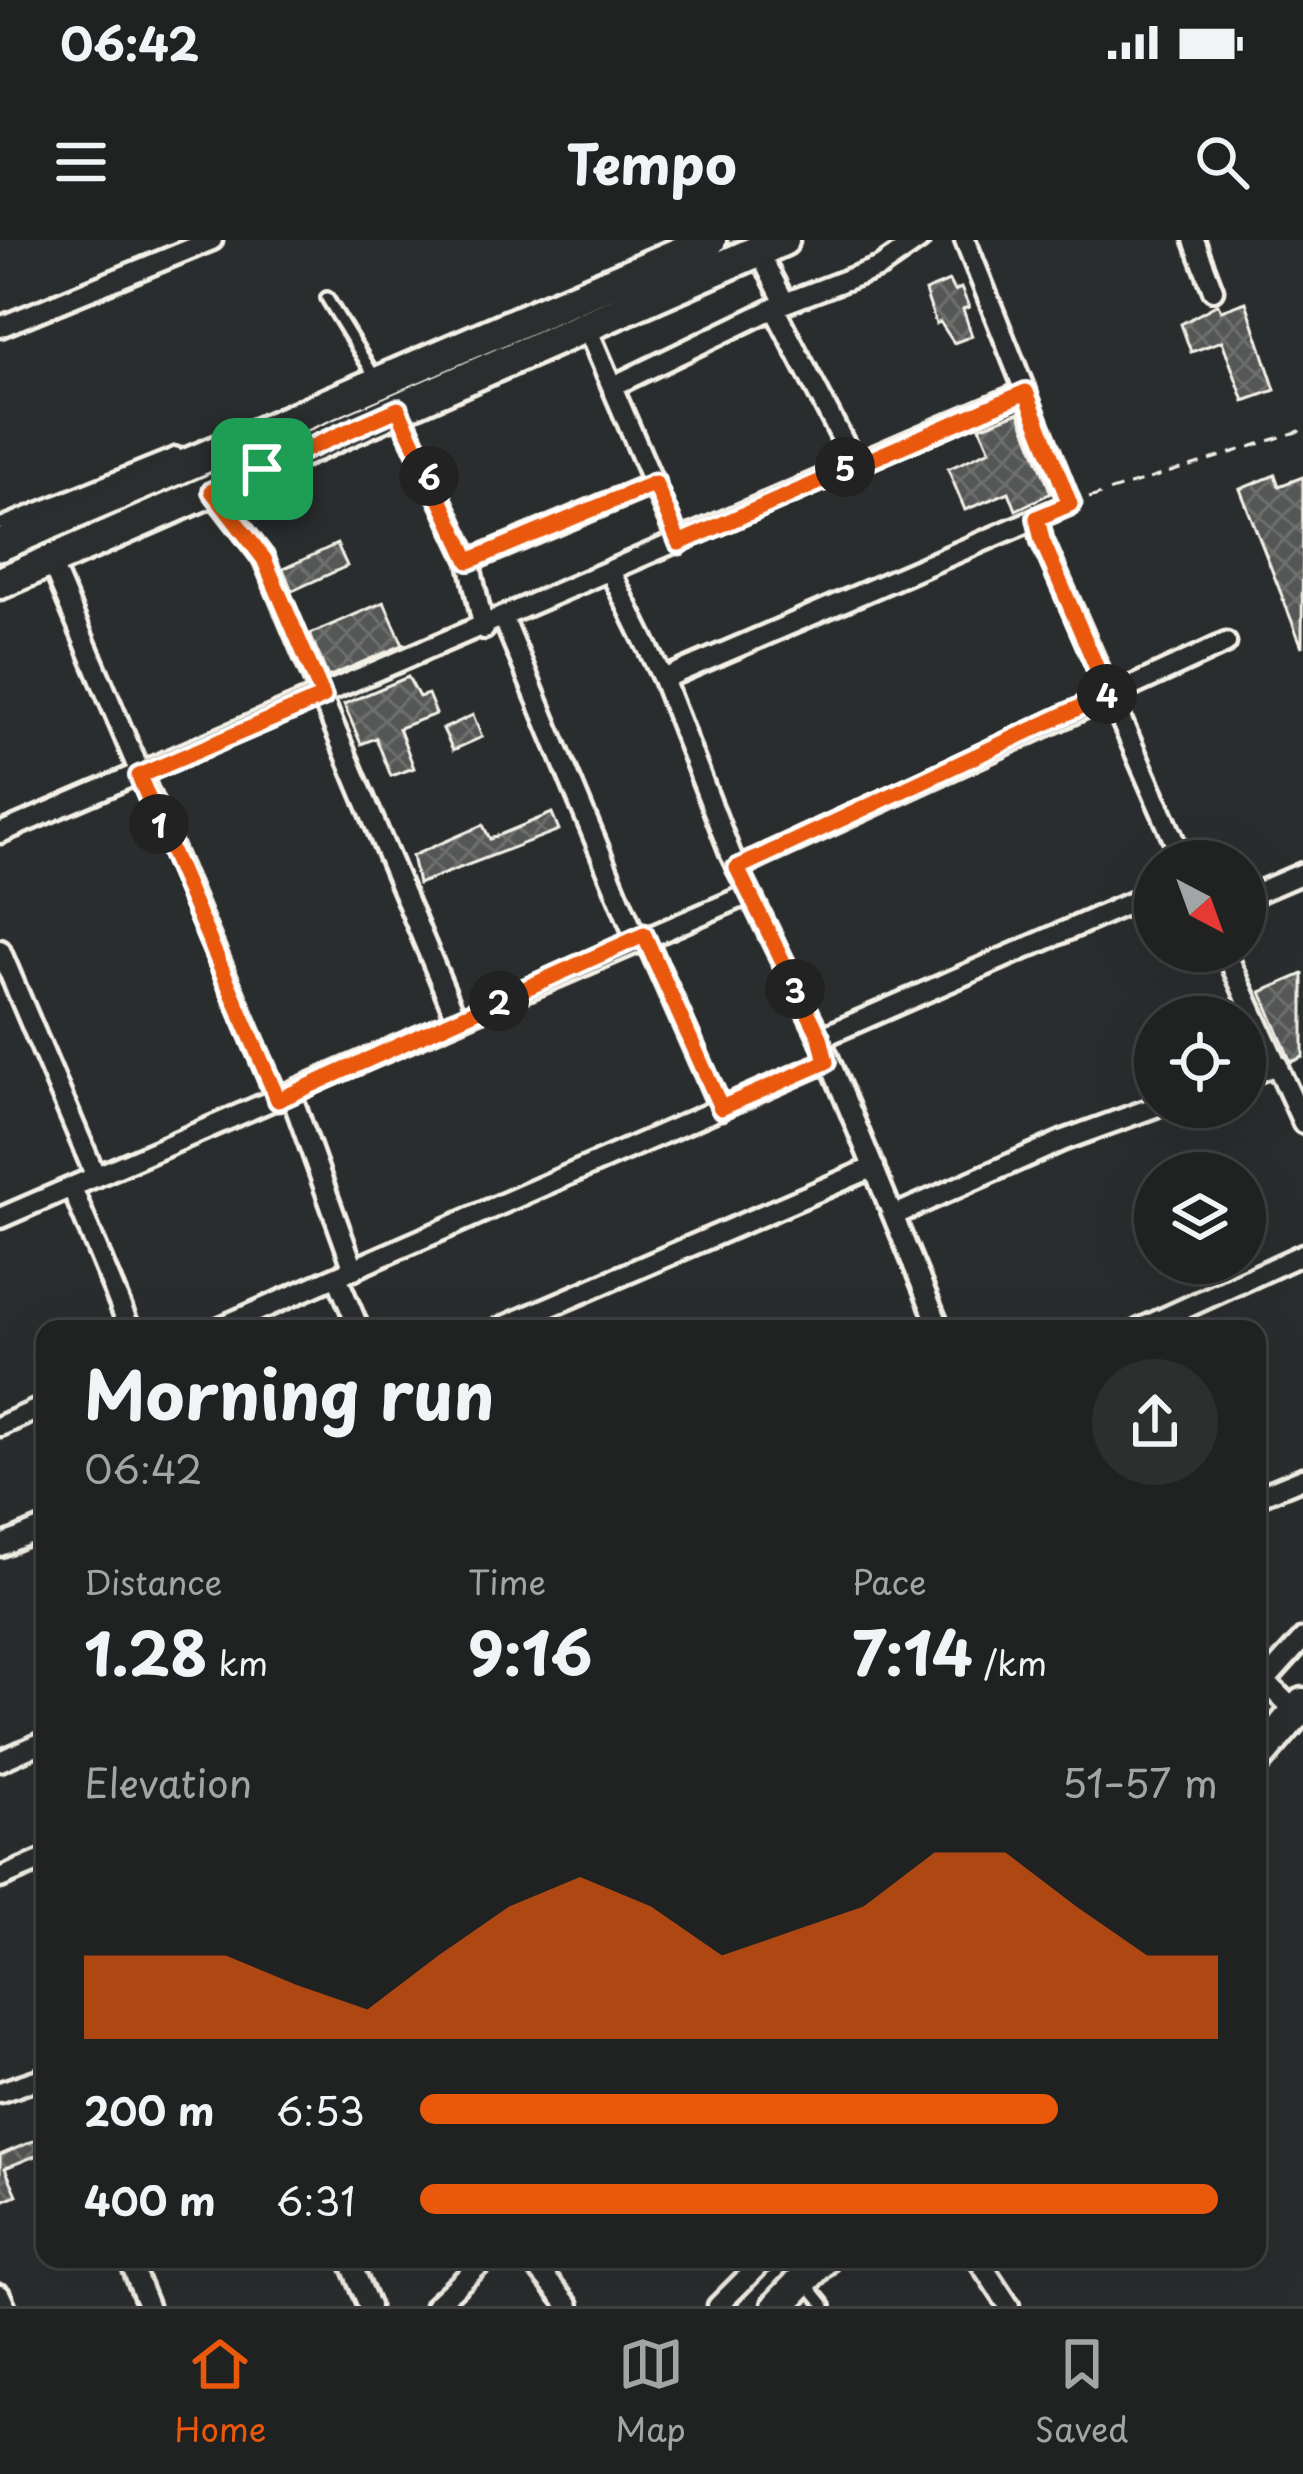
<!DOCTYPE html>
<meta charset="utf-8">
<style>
:root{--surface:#202222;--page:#2d2f2f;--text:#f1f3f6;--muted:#a2a4a5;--line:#3d3f40;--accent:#ea580c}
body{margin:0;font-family:"Playpen Sans",sans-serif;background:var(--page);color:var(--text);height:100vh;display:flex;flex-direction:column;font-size:45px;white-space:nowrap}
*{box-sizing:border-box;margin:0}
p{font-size:39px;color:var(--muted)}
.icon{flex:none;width:66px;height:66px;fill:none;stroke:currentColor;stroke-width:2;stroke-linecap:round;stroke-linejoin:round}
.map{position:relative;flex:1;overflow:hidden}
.side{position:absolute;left:36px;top:1080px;width:1230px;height:948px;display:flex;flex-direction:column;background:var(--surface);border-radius:24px;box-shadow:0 12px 48px #0002,0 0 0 3px var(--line)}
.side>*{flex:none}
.needle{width:78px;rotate:139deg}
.controls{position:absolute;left:1134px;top:600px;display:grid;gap:24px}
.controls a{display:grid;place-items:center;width:132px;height:132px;border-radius:50%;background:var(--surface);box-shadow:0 12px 48px #0002,0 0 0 3px var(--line);font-size:60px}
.pin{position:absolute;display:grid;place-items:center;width:102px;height:102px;color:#fff;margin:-51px;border-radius:24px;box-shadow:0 6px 18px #0006}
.km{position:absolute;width:60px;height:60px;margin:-30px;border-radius:50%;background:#222;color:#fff;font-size:33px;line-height:60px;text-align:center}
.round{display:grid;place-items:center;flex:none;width:126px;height:126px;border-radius:63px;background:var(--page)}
.overview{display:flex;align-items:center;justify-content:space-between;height:204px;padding:0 48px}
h1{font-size:66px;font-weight:700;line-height:90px}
.figures{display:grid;grid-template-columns:repeat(3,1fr);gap:18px;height:204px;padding:12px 48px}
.figures div{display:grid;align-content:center}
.figures b{font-size:60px;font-weight:700}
.figures small{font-size:33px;font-weight:400}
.figures p{font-size:33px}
.chart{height:336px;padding:24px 48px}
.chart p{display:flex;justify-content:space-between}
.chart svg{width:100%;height:216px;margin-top:12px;fill:var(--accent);opacity:.7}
ul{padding:0 48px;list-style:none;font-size:39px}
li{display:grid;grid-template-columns:192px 144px 1fr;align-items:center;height:90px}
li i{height:30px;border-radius:15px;background:var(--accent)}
.status{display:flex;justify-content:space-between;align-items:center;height:84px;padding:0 60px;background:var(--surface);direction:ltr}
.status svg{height:33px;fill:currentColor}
header{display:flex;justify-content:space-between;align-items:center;height:156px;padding:0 48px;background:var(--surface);font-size:54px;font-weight:700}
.dock{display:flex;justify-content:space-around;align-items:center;height:168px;border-top:3px solid var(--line);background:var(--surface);font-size:33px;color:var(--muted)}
.dock a{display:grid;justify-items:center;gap:6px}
.dock .current{color:var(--accent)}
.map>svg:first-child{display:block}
.building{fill:url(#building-cross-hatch);stroke:#f4f1e8;stroke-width:3}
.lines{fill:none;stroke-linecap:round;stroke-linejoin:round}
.lane-casing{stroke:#f4f1e8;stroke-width:18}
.street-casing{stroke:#f4f1e8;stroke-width:27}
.primary-casing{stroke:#f4f1e8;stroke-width:39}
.path{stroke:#f4f1e8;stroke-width:3;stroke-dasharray:12 9;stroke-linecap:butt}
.lane{stroke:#2a2d2e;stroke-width:9}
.street{stroke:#2a2d2e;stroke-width:18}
.primary{stroke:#2a2d2e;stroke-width:30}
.route-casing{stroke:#fff;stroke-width:24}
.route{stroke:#ea580c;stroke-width:15}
</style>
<div class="status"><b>06:42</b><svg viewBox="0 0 49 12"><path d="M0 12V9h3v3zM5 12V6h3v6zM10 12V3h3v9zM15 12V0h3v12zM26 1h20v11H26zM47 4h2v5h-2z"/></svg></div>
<header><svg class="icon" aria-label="menu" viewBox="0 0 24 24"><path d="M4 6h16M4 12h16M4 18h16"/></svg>Tempo<svg class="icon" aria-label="search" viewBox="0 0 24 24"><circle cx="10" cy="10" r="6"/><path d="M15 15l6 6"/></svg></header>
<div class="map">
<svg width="1303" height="2066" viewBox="0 0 1303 2066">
<defs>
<pattern id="building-cross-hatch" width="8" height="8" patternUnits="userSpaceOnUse" patternTransform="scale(3)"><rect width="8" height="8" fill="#555756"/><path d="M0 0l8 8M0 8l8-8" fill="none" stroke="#6e706e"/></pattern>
</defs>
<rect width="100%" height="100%" fill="#2a2d2e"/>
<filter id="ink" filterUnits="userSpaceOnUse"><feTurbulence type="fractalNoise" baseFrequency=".00833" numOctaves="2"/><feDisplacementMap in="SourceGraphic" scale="24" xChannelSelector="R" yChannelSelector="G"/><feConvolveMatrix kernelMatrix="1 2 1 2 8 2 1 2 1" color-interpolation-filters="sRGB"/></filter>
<g filter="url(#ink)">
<path class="building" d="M 949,41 L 954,51 L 961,48 L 969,67 L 963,69 L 972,96 L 954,103 L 940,82 L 936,84 L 925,51 Z
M 1246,62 L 1275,150 L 1244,161 L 1222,101 L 1191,112 L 1181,84 L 1218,64 L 1221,71 Z
M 1019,172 L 1051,253 L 1016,270 L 1009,252 L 965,270 L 948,229 L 990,210 L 980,187 Z
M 1275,235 L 1279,246 L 1303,237 L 1302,407 L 1240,249 Z
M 337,304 L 347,326 L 292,351 L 283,329 Z
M 384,362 L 403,405 L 328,437 L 310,394 Z
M 408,437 L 419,457 L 428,454 L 436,474 L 399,488 L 414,528 L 391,536 L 376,498 L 361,504 L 344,464 Z
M 473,475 L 482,497 L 453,510 L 443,489 Z
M 552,573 L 559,590 L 418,644 L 412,616 L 483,585 L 490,599 Z
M 1303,734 L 1303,817 L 1291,822 L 1261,752 Z
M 45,1896 L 45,1912 L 5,1928 L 17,1955 L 0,1962 L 0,1915 Z"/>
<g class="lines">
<defs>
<path id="lane" d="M 327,58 L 375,137
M 0,284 L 176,213
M 807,2044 L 825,2066"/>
<path id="street" d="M 965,0 L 1070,264 L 1037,278 L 1042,300 L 1183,621
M 1194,0 L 1213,50
M 758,10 L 785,63
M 774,68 L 855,224
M 0,87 L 212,0
M 587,88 L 679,303
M 615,145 L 785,63 L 880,27 L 919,0
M 398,169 L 469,321 L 484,389
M 212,251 L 264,319 L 457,780
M 469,321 L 655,243
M 51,322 L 278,860
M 611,333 L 663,439 L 731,615 L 820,798 L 940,1089
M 504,380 L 636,699
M 663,439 L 1037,278
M 0,593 L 1026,151
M 737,628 L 1226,403
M 1245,658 L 1303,633
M 644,695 L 721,869
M 0,710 L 96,937
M 1225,711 L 1303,883
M 820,798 L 1155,652
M 1245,836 L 1278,825
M 291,854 L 354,1030
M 72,948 L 130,1089
M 895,975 L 1064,900 L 1155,867
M 0,978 L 749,654
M 337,1037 L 359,1089
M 216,1089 L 826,822
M 498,1089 L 874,927
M 1140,1089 L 1303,1014
M 0,1186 L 45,1166
M 1257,1257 L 1303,1238
M 0,1306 L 45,1287
M 1265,1441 L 1296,1472
M 1257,1450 L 1303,1399
M 0,1521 L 45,1501
M 0,1638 L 45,1619
M 0,1852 L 45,1837
M 129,2019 L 148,2066
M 349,2019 L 369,2066
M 530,2019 L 569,2066
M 978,2019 L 1009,2066
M 0,2055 L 5,2066
M 435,2066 L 486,2019
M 718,2066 L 765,2019"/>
<path id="primary" d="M 0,305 L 710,0
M 0,343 L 783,0
M 1257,1518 L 1303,1464
M 778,2066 L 823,2019"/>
</defs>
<use href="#lane" class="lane-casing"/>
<use href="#street" class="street-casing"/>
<use href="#primary" class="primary-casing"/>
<path class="path" d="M 1089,258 L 1303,190"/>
<use href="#lane" class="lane"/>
<use href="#street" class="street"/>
<use href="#primary" class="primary"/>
</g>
</g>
<g class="lines" filter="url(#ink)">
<defs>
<path id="route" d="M 1026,152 L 1070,264 L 1037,278 L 1042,300 L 1108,454 L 737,628 L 820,797 L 826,822 L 721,868 L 644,695 L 278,860 L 139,536 L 323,457 L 264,319 L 212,251 L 398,169 L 469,321 L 655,243 L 679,303 Z"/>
</defs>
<use href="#route" class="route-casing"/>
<use href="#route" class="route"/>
</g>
</svg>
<div class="controls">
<a><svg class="needle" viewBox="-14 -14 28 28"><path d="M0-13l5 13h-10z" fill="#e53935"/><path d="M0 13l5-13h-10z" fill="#a2a4a5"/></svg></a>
<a><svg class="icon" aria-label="locate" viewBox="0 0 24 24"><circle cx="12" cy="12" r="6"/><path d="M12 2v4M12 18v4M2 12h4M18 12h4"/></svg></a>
<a><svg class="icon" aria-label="layers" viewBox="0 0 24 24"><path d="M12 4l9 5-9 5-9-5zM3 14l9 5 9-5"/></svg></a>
</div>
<div class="pin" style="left:262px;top:229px;background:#1e9e55"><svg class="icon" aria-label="arrive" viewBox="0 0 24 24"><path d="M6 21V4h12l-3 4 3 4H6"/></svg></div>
<b class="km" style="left:159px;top:584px">1</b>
<b class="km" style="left:499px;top:761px">2</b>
<b class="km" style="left:795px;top:749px">3</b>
<b class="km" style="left:1107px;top:454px">4</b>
<b class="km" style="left:845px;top:227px">5</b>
<b class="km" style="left:429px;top:236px">6</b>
<section class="side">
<div class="overview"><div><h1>Morning run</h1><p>06:42</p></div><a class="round"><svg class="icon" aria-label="share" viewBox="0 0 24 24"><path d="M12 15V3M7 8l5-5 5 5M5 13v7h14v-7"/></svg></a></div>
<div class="figures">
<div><p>Distance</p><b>1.28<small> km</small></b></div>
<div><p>Time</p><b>9:16</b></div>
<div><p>Pace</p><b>7:14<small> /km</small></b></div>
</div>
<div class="chart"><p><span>Elevation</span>51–57 m</p>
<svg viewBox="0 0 160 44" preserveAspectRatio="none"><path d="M0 44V27L10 27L20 27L30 33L40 38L50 27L60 17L70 11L80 17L90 27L100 22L110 17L120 6L130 6L140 17L150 27L160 27V44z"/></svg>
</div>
<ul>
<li><b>200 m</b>6:53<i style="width:80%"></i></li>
<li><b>400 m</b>6:31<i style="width:100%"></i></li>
</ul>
</section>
</div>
<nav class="dock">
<a class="current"><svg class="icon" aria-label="home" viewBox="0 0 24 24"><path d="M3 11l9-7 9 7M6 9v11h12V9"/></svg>Home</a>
<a><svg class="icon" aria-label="map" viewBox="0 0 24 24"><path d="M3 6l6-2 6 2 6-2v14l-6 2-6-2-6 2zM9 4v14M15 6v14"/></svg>Map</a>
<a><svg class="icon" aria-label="saved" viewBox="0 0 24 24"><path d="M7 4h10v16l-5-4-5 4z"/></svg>Saved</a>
</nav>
